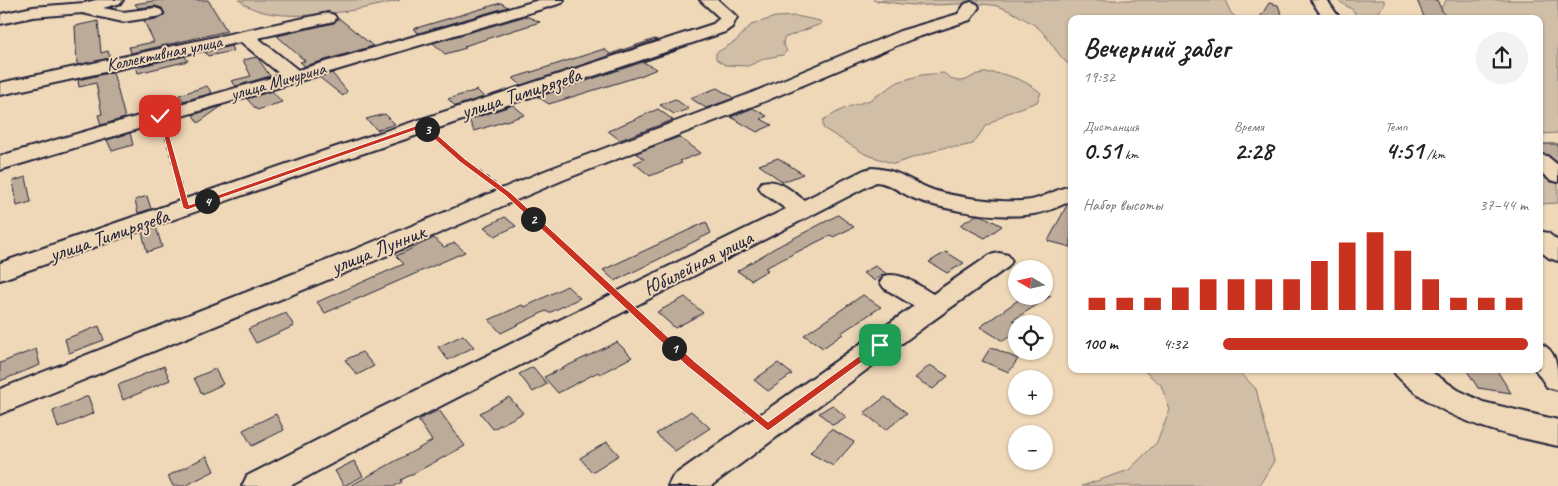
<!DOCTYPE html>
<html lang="ru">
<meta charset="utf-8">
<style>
:root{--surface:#fff;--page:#f2f2f2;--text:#222;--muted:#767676;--accent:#c8321e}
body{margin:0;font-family:Caveat,sans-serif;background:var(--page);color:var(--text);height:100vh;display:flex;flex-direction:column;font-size:19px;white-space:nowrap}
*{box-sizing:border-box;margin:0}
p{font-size:16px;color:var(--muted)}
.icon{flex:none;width:28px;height:28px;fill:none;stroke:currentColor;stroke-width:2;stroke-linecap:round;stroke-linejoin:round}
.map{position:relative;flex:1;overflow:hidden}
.details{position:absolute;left:1068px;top:15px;width:475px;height:358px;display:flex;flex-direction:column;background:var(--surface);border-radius:10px;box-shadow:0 1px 4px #0004}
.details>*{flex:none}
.needle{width:32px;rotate:279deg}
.buttons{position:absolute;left:1008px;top:260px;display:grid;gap:10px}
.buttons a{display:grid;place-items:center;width:45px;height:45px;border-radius:50%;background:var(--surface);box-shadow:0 1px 4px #0004;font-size:25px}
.pin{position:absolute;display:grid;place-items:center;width:42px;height:42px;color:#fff;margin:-21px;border-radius:10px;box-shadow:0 2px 8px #0006}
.km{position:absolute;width:25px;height:25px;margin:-12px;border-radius:50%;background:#222;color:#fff;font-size:14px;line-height:25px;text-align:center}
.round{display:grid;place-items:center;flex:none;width:52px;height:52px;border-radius:26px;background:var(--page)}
.overview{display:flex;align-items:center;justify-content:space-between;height:85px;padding:0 15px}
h1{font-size:28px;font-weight:700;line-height:38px}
.figures{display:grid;grid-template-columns:repeat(3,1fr);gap:8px;height:85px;padding:5px 15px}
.figures div{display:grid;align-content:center}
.figures b{font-size:25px;font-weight:700}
.figures small{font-size:14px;font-weight:400}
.figures p{font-size:14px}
.chart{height:140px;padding:10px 15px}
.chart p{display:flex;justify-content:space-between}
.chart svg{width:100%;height:90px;margin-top:5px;stroke:var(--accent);stroke-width:6}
ul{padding:0 15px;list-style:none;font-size:16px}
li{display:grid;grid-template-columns:80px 60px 1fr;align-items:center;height:38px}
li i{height:12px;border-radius:6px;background:var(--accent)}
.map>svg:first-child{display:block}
.green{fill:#d1bea6;stroke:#7a7070}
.building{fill:#bcab99;stroke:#22223b}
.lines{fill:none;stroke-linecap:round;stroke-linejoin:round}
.minor-casing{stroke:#22223b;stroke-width:4}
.path-far1{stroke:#22223b;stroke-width:3;stroke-dasharray:4 4;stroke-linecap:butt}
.path{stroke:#22223b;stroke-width:4;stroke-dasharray:4.5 4.5;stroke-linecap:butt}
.minor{fill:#efd8b8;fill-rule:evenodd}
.route{fill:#c8321e;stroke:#fff}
.labels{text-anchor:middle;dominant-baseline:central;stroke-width:4;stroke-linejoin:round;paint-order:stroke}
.far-street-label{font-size:18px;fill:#22223b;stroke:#efd8b8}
.street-label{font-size:21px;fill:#22223b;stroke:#efd8b8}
</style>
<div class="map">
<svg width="1558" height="486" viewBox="0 0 1558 486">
<rect width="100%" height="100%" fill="#efd8b8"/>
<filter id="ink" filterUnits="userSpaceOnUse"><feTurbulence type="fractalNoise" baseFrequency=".02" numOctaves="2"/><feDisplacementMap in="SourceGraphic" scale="10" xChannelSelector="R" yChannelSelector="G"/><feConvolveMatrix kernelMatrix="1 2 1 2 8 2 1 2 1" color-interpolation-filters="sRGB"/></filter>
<g filter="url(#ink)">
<path class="green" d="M 239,0 L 400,0 C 363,10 269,29 239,0 Z
M 873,0 L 1225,0 L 1231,13 L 1238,19 L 1071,19 L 1071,66 C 1055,55 1050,35 1033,24 C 1021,17 1005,7 992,5 C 971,2 951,5 930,5 C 911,6 892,3 873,0 Z
M 1337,0 L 1384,0 L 1384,5 L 1374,16 L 1379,19 L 1358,19 L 1353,10 Z
M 1446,0 L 1558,0 L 1558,133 L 1539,134 L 1539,19 L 1448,19 L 1440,17 L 1436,8 L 1443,6 Z
M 796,16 L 820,21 L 821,24 L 784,38 L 783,44 L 787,51 L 783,55 L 766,58 L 748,66 L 725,65 L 716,59 L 716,53 L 736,41 L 751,25 L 775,17 Z
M 943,73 C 949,76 952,81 960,81 C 968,81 971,76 978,74 C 999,69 1026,80 1041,93 L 1037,102 L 1005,114 L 985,127 L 973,144 L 959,147 L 946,147 L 894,164 L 865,154 L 823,128 L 823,120 L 845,108 L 870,100 L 898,82 L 921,75 Z
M 1539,173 L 1558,181 L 1558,203 L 1539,204 Z
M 1142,369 L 1237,369 L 1256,389 L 1274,461 L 1259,486 L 1082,486 L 1129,470 L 1157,442 L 1170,410 L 1161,385 Z"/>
<path class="building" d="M 158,0 L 208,0 L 227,31 L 131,53 L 129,47 L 154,42 L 144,21 L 161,18 L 165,14 L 162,8 L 155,6 L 138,8 L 135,4 Z
M 1417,0 L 1437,0 L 1446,19 L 1425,19 Z
M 501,3 L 508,7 L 419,33 L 413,29 Z
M 1269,3 L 1278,5 L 1283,19 L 1259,19 Z
M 526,16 L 540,22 L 464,46 L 466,48 L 445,54 L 433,43 Z
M 337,19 L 340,19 L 373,46 L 305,66 L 300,62 L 305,61 L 277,36 L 334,23 Z
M 98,21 L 101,53 L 108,51 L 110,58 L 77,65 L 75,26 Z
M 655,39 L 657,40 L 521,85 L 513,78 L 604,49 L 610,54 Z
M 231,46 L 233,51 L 208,56 L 205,52 Z
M 676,51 L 643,62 L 657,69 L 640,76 L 549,104 L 538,97 Z
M 185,56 L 188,61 L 138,73 L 136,67 Z
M 257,57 L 270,76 L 236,86 L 231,81 L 251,76 L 243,60 Z
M 113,72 L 125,118 L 101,125 L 98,115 L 102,114 L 96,83 L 79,87 L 78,80 Z
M 332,73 L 347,91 L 343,96 L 319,77 Z
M 207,86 L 212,93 L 183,101 L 179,95 Z
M 717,88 L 734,98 L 706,108 L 690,98 Z
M 477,90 L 484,97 L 455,106 L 448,99 Z
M 272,91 L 282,102 L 257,110 L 247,99 Z
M 675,99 L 689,109 L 674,114 L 660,105 Z
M 513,105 L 525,115 L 474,131 L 469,120 Z
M 222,106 L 198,123 L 193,115 Z
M 753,108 L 767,116 L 761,119 L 772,125 L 757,132 L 731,117 Z
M 658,109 L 673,120 L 620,140 L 608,131 Z
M 385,114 L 395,124 L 377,130 L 366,119 Z
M 130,133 L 133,145 L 112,151 L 107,140 Z
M 679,137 L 701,153 L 680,161 L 682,163 L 650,176 L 634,163 L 644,159 L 636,153 Z
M 1539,144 L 1558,144 L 1558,163 L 1548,155 L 1539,153 Z
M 778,158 L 803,174 L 783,182 L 759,165 Z
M 26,177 L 31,202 L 17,206 L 13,181 Z
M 147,196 L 151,209 L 138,213 L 135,200 Z
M 1071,203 L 1071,247 L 1048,241 L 1067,205 Z
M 838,215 L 854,227 L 833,237 L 831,235 L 765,268 L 768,270 L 751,280 L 737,271 L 775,248 Z
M 976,215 L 983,216 L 1002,226 L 985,238 L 960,225 Z
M 505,217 L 516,226 L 495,236 L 484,227 Z
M 706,222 L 711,233 L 615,281 L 603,270 Z
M 156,227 L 162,247 L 147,252 L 142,232 Z
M 434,238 L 444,247 L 455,243 L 465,252 L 325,313 L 317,302 L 404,264 L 396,256 Z
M 946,252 L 964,263 L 947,273 L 929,262 Z
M 875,266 L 887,274 L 882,275 L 875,281 L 863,273 Z
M 567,286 L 580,298 L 549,313 L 546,311 L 501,333 L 489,320 L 522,305 L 525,307 Z
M 863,295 L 881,307 L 841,333 L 843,334 L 823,348 L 804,335 Z
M 1024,296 L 1051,296 L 1013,320 L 1016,322 L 1016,332 L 1003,341 L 980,327 Z
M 685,297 L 703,313 L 675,328 L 657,312 Z
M 286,313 L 294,326 L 256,343 L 248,329 Z
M 99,326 L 104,340 L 69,353 L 65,339 Z
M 463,335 L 474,347 L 448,360 L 438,347 Z
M 617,342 L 632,357 L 600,374 L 598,372 L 558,393 L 544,377 Z
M 991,347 L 1018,359 L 1009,372 L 982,361 Z
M 36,349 L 40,365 L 0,381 L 0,363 Z
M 362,352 L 374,366 L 357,375 L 345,360 Z
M 778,363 L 792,374 L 768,391 L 754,380 Z
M 930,365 L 948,376 L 933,389 L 915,378 Z
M 164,366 L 170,380 L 123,400 L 118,385 Z
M 533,367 L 547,384 L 533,392 L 519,374 Z
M 215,369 L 223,384 L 202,394 L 194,378 Z
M 1466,369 L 1496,369 L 1511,393 L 1478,388 Z
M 88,396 L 94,413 L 58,428 L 53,411 Z
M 509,397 L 523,413 L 493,429 L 480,413 Z
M 885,397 L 907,413 L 886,430 L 864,413 Z
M 832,405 L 846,417 L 833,425 L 819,413 Z
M 439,410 L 465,446 L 401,480 L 402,482 L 395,486 L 350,486 L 432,441 L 418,420 Z
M 691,411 L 710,428 L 675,451 L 656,434 Z
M 276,414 L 284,430 L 252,446 L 243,430 Z
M 831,429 L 854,442 L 833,466 L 810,453 Z
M 607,442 L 619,455 L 592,472 L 580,458 Z
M 207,456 L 214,471 L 185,486 L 173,486 L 168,476 Z
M 354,461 L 363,476 L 344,486 L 335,471 Z"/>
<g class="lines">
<defs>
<path id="minor" d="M 96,0 L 123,0 L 121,3 L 103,8 L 123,12 L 155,8 L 161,10 L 163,13 L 161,16 L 123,22 L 82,13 L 33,17 L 0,24 L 1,14 L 33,7 L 84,3 Z
M 539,0 L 564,0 L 562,3 L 0,170 L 0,156 L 281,75 L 241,42 L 0,95 L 0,83 L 328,13 L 334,15 L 336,18 L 334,21 L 258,38 L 298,70 Z
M 700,0 L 718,0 L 737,17 L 732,27 L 725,32 L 346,159 L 0,280 L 0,263 L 330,149 L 713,24 L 720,18 Z
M 1311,0 L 1327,0 L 1340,19 L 1324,19 Z
M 971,2 L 977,4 L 979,7 L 970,20 L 912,39 L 763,102 L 563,180 L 374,261 L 0,414 L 0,389 L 356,249 L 547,170 L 749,94 L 900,31 L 958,14 L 965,4 Z
M 1539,155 L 1547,156 L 1558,165 L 1558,182 L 1550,180 L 1539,171 Z
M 872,168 C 901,170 908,181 933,190 C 957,198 1006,204 1031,200 C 1045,197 1057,189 1071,186 L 1071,201 C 1061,205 1050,211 1039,213 C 1003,220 952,212 918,200 C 903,195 891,183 876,182 L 394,430 L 290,486 L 242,486 L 247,476 L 372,412 L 786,209 L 762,192 L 759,187 L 762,182 C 779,178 791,191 804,200 L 864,170 Z
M 1539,231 L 1548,233 L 1558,241 L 1558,261 L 1549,258 L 1539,250 Z
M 999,253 L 1008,255 L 1012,261 L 1008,267 L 932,321 L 711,486 L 668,486 L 673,476 L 914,306 L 884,288 L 880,282 L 884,276 C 902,271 917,285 933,294 L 990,255 Z
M 1539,343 C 1558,350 1558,369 1558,390 L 1547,387 L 1535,369 L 1539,369 Z
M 1392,369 L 1427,369 L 1458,390 L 1483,402 L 1558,420 L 1558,446 C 1506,435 1456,424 1414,391 C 1406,384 1397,378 1392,369 Z"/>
</defs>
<use href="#minor" class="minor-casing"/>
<path class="path-far1" d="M 164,129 L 182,193
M 435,138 L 495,185
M 520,207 L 602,281"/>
<path class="path" d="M 601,280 L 610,288
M 636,313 L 690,363 L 750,413"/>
<use href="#minor" class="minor"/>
</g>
</g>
<path class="route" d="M 158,114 L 164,116 L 189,205 L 421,124 L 425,124 L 465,159 L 511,193 L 694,361 L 768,422 L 877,343 L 880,342 L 885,345 L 768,431 L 687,366 L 506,196 L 460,162 L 422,128 L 187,210 L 183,208 Z"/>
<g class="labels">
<g class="far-street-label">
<text transform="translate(164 53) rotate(-12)">Коллективная улица</text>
<text transform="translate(278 81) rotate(-16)">улица Мичурина</text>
</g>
<g class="street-label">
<text transform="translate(521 93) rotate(-18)">улица Тимирязева</text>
<text transform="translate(109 235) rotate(-19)">улица Тимирязева</text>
<text transform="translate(378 249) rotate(-22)">улица Лунник</text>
<text transform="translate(698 263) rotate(-27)">Юбилейная улица</text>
</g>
</g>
</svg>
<div class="buttons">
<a><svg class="needle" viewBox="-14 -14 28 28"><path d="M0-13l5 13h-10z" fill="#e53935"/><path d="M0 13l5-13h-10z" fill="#767676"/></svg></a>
<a><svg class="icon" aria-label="locate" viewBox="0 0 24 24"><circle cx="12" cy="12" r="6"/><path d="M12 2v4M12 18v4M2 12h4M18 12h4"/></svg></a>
<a>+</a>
<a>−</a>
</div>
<div class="pin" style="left:880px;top:345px;background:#1e9e55"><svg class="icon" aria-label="arrive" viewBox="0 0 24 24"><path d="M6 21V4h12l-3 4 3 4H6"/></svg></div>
<div class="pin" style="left:160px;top:116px;background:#d93025"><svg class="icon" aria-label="check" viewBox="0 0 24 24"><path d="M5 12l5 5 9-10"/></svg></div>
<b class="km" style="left:674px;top:348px">1</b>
<b class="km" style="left:533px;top:219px">2</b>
<b class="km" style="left:427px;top:129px">3</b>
<b class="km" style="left:207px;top:201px">4</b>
<section class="details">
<div class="overview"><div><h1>Вечерний забег</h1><p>19:32</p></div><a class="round"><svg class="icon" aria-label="share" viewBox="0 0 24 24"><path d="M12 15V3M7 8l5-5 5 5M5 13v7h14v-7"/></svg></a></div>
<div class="figures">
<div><p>Дистанция</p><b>0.51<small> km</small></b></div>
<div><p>Время</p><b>2:28</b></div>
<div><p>Темп</p><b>4:51<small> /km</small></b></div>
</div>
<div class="chart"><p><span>Набор высоты</span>37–44 m</p>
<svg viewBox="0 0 160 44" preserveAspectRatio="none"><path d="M5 44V38M15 44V38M25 44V38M35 44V33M45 44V29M55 44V29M65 44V29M75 44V29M85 44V20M95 44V11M105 44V6M115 44V15M125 44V29M135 44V38M145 44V38M155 44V38"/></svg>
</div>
<ul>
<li><b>100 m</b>4:32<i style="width:100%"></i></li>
</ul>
</section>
</div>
